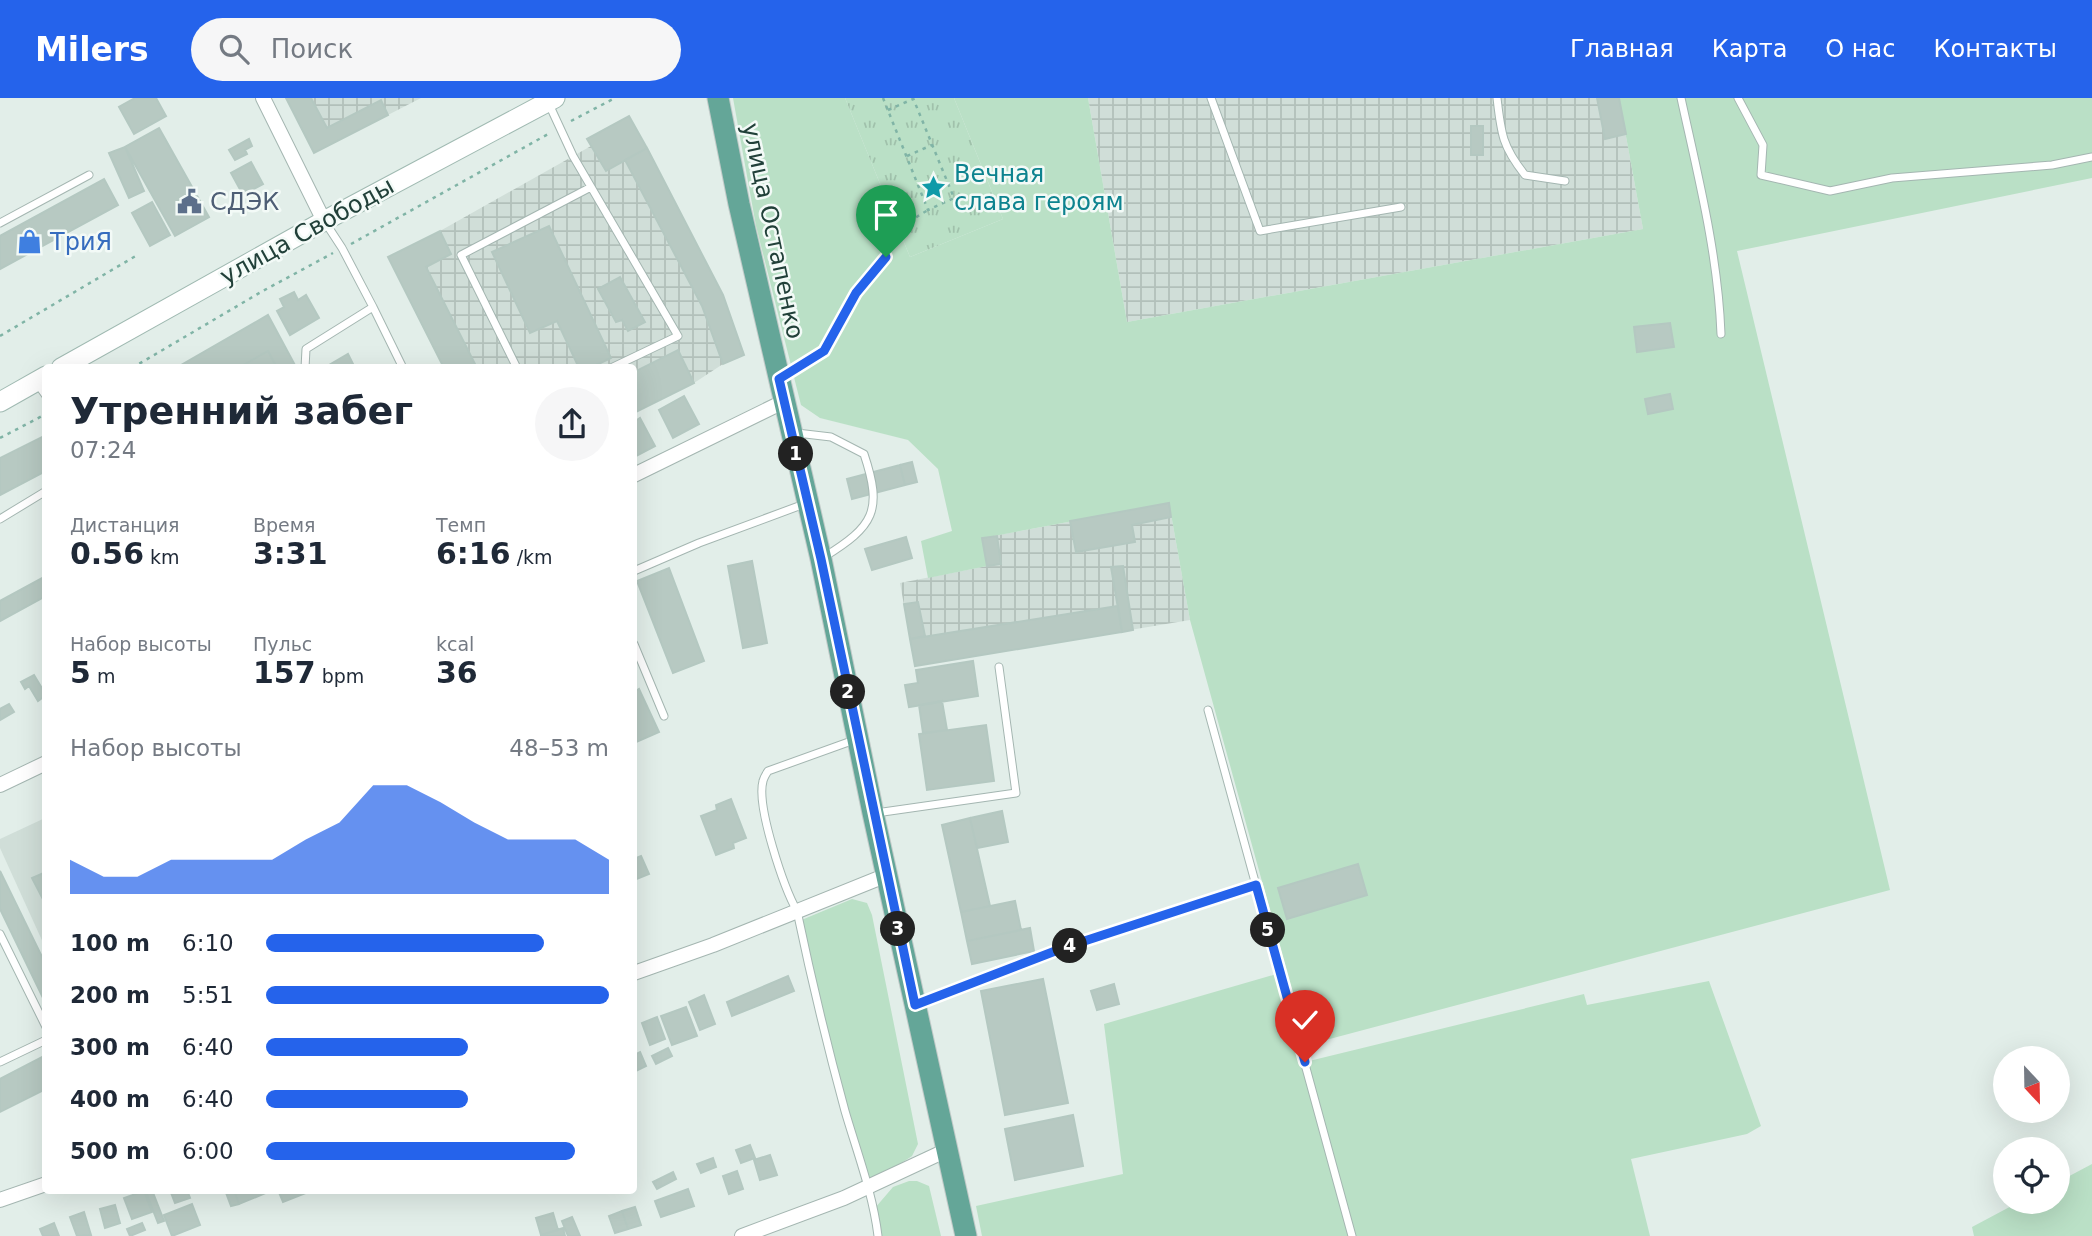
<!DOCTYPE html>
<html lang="ru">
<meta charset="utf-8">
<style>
:root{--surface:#fff;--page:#f6f6f7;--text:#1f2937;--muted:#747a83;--accent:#2563eb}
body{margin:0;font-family:"DejaVu Sans",sans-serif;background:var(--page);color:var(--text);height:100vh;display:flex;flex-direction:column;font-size:26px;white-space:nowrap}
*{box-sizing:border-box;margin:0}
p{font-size:23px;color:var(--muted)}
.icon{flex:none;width:38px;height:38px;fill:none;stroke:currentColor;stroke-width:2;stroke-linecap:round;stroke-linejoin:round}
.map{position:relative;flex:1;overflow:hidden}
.panel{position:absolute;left:42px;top:266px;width:595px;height:830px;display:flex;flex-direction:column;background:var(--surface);border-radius:7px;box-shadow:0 7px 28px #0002}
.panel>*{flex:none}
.needle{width:46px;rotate:158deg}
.tools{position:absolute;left:1993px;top:948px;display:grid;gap:14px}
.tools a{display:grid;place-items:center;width:77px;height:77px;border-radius:50%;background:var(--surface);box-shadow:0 7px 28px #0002;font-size:35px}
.pin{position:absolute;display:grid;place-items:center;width:60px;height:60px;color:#fff;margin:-72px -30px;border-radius:50% 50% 50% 0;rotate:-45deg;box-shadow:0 0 7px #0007}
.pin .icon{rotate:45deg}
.km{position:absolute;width:35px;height:35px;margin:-18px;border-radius:50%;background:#222;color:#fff;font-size:19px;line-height:35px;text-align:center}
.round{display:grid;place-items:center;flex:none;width:74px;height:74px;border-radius:37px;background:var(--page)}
.head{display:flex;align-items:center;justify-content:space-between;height:119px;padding:0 28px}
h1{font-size:38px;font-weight:600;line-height:52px}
.figures{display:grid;grid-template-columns:repeat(3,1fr);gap:10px;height:119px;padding:7px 28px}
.figures div{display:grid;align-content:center}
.figures b{font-size:30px;font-weight:600}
.figures small{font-size:19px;font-weight:400}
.figures p{font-size:19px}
.chart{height:196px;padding:14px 28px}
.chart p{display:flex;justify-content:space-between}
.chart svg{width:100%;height:126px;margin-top:7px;fill:var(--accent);opacity:.7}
ul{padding:0 28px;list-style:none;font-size:23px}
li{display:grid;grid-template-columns:112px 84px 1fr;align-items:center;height:52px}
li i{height:18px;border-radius:9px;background:var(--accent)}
header{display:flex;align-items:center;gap:42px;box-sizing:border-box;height:98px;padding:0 35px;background:var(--accent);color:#fff}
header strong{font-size:33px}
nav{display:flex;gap:38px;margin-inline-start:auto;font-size:24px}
.search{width:490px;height:63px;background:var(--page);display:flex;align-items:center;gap:18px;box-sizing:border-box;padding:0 24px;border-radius:38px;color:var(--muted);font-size:26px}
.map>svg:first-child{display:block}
.built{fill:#d0ded8}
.industrial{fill:url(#industrial-grid)}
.grass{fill:#bae0c6}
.park{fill:url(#park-tufts)}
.building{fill:#b7c9c2;stroke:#b4c8c1;stroke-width:2}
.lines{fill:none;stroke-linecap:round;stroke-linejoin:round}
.lane-casing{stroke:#a4b6b1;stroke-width:9}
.street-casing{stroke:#a4b6b1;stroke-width:16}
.secondary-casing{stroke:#a0bab2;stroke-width:21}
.primary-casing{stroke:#c1cac8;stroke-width:23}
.path{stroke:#80b4a6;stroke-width:2.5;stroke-dasharray:3.5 5;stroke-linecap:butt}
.lane{stroke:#fff;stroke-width:7}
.street{stroke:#fff;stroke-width:14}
.secondary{stroke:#fff;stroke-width:19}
.primary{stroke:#64a698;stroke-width:21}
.route-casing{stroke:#fff;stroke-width:14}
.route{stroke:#2563eb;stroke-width:9}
.labels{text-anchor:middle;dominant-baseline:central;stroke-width:5;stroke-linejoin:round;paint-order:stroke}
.culture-label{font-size:24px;fill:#0d838f;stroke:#f3faf7;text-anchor:start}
.service-label{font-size:24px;fill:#4e5e75;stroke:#f3faf7;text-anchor:start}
.street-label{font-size:24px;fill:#214039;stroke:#f3faf7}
.shop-label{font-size:24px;fill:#366cbe;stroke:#f3faf7;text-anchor:start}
</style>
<header>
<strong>Milers</strong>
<div class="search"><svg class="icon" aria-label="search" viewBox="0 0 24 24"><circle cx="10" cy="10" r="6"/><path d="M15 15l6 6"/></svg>Поиск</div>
<nav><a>Главная</a><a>Карта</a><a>О нас</a><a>Контакты</a></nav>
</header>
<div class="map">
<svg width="2092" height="1138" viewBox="0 0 2092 1138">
<defs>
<pattern id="industrial-grid" width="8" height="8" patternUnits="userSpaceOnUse" patternTransform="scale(1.75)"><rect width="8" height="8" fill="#d0ded8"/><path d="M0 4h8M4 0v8" fill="none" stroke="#b2c0ba"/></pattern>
<pattern id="park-tufts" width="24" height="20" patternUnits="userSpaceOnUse" patternTransform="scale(1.75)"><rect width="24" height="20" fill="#bae0c6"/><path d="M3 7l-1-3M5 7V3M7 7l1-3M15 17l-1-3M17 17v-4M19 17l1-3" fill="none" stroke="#a0c1ab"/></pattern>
</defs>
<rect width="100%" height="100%" fill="#e2eee9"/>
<path class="built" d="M 45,720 L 45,849 L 0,750 L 0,741 Z"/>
<path class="industrial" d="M 286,0 L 421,0 L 314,55 Z
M 1088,0 L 1619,0 L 1643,131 L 1127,224 Z
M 591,48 L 606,73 L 625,62 L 702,208 L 723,266 L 694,285 L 634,315 L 634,270 L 444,269 L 388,159 L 440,133 Z
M 1169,405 L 1190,522 L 915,568 L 900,485 L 987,468 L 982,440 Z"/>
<path class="grass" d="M 733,0 L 845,0 L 910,159 L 1003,121 L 954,0 L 1088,0 L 1127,224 L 1643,131 L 1619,0 L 2092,0 L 2092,80 L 1737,153 L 1890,792 L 1307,947 L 1190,522 L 1169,405 L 983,440 L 987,468 L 928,480 L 921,443 L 952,433 L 938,371 L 908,342 L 820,320 L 801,307 L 756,128 Z
M 852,801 L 867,805 L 872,817 L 918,1046 L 912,1058 L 866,1089 L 799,823 Z
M 1280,875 L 1305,964 L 1584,896 L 1587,907 L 1709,883 L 1761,1028 L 1747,1036 L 1631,1061 L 1650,1138 L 982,1138 L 976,1108 L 1123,1076 L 1104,926 Z
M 2092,1066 L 2092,1138 L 1974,1138 L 1972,1129 L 2019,1104 L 2058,1104 L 2058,1084 Z
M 909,1083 L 917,1083 L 929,1088 L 941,1138 L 878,1138 L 875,1110 L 893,1089 Z"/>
<path class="park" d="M 845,0 L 954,0 L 1003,121 L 910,159 Z"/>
<path class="building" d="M 135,0 L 156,0 L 166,18 L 134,36 L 119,9 Z
M 286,0 L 311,0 L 327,30 L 381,2 L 388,17 L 314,55 Z
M 1597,0 L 1619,0 L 1626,36 L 1605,41 Z
M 629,18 L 647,50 L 606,73 L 587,41 Z
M 1471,28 L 1483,28 L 1483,57 L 1471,57 Z
M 159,30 L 209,119 L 175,138 L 125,49 Z
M 249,41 L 252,48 L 245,52 L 247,56 L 235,62 L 229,52 Z
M 125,49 L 144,93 L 129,100 L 109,55 Z
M 647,50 L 723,197 L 744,257 L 723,266 L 702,208 L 625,62 Z
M 251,64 L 263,86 L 243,97 L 231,75 Z
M 104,81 L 118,107 L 0,171 L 0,138 Z
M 152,104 L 170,137 L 150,148 L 132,115 Z
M 549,128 L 611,260 L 590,270 L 579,270 L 557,223 L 530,235 L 492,154 Z
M 440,133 L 451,156 L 426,169 L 477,270 L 444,270 L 388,159 Z
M 620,179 L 645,224 L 628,233 L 622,222 L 616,224 L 598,191 Z
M 294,194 L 298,202 L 306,197 L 319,220 L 290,237 L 277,213 L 284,209 L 280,201 Z
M 268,217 L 296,269 L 277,270 L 268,253 L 238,270 L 176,270 Z
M 1670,225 L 1674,249 L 1637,254 L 1634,229 Z
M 678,252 L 694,285 L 634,315 L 634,274 Z
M 268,253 L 277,270 L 238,270 Z
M 348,256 L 355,270 L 324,270 Z
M 1670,296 L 1673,311 L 1648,316 L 1645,301 Z
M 684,298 L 699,326 L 673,340 L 659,312 Z
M 640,320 L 655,348 L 634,359 L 634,324 Z
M 46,337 L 46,373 L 0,397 L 0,360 Z
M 912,364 L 917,384 L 905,387 L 900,367 Z
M 900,367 L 905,387 L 852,401 L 847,381 Z
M 1169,405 L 1171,419 L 1132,427 L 1135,444 L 1076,454 L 1070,423 Z
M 997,438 L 1001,466 L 987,468 L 982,440 Z
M 906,439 L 912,460 L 872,472 L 865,451 Z
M 752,463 L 767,545 L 743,550 L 728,468 Z
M 1123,468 L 1133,532 L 1122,534 L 1111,469 Z
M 669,470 L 704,563 L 673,575 L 637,483 Z
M 46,478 L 46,498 L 0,523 L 0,503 Z
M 918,504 L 925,538 L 910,541 L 904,506 Z
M 1118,508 L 1122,534 L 915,568 L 910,541 Z
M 973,563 L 978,598 L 909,609 L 905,587 L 918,585 L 916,572 Z
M 34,577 L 46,597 L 38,603 L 29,588 L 25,591 L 21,584 Z
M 639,591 L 659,634 L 634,645 L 634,594 Z
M 942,603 L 947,632 L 923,635 L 919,607 Z
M 9,606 L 14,614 L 0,622 L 0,611 Z
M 986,627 L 994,683 L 927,692 L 919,636 Z
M 731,701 L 746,740 L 733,745 L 734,750 L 716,757 L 701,718 L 717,712 L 716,707 Z
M 1002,713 L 1008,744 L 977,750 L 970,720 Z
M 970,720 L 990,808 L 961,814 L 942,727 Z
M 641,758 L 649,776 L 634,782 L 634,761 Z
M 1358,766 L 1367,797 L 1287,821 L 1278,790 Z
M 0,773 L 46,867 L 46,906 L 0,811 Z
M 46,774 L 46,807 L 32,780 Z
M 1015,803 L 1021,832 L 967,843 L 961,814 Z
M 1030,830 L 1034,853 L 972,866 L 967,843 Z
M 788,878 L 794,893 L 732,918 L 727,904 Z
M 1043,881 L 1068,1005 L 1005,1017 L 981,893 Z
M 1114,886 L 1119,906 L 1097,912 L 1091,893 Z
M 704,897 L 715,926 L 700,932 L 689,904 Z
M 686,909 L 697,938 L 672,947 L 661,918 Z
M 657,919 L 665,941 L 650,947 L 642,925 Z
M 668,950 L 672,958 L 656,966 L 652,958 Z
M 640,954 L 646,968 L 634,974 L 634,957 Z
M 42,959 L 46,966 L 46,991 L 0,1014 L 0,981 Z
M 1073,1017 L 1083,1068 L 1015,1082 L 1005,1031 Z
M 750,1047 L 755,1060 L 741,1065 L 736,1052 Z
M 770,1057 L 777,1077 L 760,1082 L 754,1062 Z
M 713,1060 L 716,1069 L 701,1075 L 697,1066 Z
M 737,1073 L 743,1091 L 729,1096 L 723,1078 Z
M 673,1074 L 676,1081 L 657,1091 L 653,1084 Z
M 688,1091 L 694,1108 L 661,1119 L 655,1103 Z
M 152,1092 L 164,1123 L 158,1125 L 146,1094 Z
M 170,1092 L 187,1092 L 190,1100 L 175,1105 Z
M 225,1092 L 234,1092 L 239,1106 L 231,1108 Z
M 234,1092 L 267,1092 L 268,1094 L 239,1106 Z
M 278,1092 L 305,1092 L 306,1095 L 283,1104 Z
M 144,1093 L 152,1114 L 132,1121 L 124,1100 Z
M 192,1106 L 200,1127 L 172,1138 L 164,1117 Z
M 115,1107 L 120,1125 L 105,1130 L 100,1111 Z
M 635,1109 L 641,1127 L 628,1131 L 622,1113 Z
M 622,1113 L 628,1131 L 615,1135 L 609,1118 Z
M 84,1114 L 91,1137 L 77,1138 L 70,1119 Z
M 553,1115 L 558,1132 L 541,1137 L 536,1120 Z
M 572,1119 L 580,1138 L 568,1138 L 562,1123 Z
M 54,1125 L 59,1138 L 43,1138 L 40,1131 Z
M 142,1125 L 145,1132 L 130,1138 L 127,1131 Z
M 563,1130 L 565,1138 L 541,1138 L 541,1137 Z"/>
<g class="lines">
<defs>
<path id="lane" d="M 1211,0 L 1260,133 L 1401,109
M 1497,0 C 1501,35 1502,48 1525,77 L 1565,83
M 1681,0 C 1698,78 1718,156 1721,236
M 1738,0 L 1763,47 L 1761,77 L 1830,93 L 1892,80 L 2052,67 L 2092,59
M 548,4 L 573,58 L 678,238 L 611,270
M 325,124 L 342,150 L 373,209
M 0,125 L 89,77
M 305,270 L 306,251 L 373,209 L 403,270
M 517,270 L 461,157 L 591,89
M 36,284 L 46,298
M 797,335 L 831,339 L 864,356 C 883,413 874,428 824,459
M 0,421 L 46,393
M 634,473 L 699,445 L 807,405
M 634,546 L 664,618
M 1208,612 L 1352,1138
M 857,641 L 768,673 C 766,676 764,679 763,683 C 756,708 784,790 797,813 C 811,880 827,947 845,1013 C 857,1054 873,1096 878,1138
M 876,715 L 1016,695 L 999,569
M 0,836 L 46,929
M 917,906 L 1063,850 L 1256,787
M 0,964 L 46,942"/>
<path id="street" d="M 263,0 L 324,123
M 634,377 L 785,303
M 0,687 L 46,665
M 634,875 L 713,847 L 887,777
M 0,1102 L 46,1086
M 742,1138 L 844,1100 L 947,1052"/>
<path id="secondary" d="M 61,270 L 324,123 L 555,0
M 0,304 L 46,278"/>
<path id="primary" d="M 718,0 L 739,106 L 821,461 L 873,715 L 966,1138"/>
</defs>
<use href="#lane" class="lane-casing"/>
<use href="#street" class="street-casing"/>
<use href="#secondary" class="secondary-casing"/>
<use href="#primary" class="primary-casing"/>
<path class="path" d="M 883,0 L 928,112 L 954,100 L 913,0
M 888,12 L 913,1
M 571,23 L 615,0
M 907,58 L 932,47
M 351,146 L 550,35
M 0,238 L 139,156
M 132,270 L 261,194 L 333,155
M 797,270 L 824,253 L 856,195 L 886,159 L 910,123 L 928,112
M 0,340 L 46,316"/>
<use href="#lane" class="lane"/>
<use href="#street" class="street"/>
<use href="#secondary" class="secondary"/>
<use href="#primary" class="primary"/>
</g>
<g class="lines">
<defs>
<path id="route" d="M 886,159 L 856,195 L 824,253 L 779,281 L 821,461 L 915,907 L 1063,850 L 1256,787 L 1305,964"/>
</defs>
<use href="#route" class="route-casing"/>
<use href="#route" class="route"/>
</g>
<defs>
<symbol id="sight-bare" viewBox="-9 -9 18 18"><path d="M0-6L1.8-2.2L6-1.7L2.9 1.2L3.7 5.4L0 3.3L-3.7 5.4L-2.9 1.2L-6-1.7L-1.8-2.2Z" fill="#0f9aa8" stroke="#f3faf7" stroke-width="2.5" paint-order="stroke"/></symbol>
<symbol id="civic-bare" viewBox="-9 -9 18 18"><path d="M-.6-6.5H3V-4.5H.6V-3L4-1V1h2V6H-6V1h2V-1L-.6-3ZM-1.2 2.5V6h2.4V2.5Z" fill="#5c6f8a" stroke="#f3faf7" stroke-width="2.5" paint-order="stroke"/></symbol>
<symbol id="shop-bare" viewBox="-9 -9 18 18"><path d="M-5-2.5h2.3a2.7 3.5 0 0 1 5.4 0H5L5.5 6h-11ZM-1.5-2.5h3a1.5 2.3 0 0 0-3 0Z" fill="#3f7fe0" stroke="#f3faf7" stroke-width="2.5" paint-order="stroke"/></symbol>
</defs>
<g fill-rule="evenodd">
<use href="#sight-bare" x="916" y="72" width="35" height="35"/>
<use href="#civic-bare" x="172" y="86" width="35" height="35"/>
<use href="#shop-bare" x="12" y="126" width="35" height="35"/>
</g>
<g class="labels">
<g class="culture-label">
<text x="954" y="76">Вечная<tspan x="954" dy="28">слава героям</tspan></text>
</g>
<g class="service-label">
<text x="210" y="104">СДЭК</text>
</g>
<g class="street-label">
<text transform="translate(307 133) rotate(-29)">улица Свободы</text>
<text transform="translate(773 133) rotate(78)">улица Остапенко</text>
</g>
<g class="shop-label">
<text x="50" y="144">ТриЯ</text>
</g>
</g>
</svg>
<div class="tools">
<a><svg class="needle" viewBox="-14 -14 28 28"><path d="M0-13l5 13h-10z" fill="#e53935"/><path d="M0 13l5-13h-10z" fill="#747a83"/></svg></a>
<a><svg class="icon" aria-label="locate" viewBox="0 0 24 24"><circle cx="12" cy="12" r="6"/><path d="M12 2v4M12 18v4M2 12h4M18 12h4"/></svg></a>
</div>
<div class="pin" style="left:886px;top:159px;background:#1e9e55"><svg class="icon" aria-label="arrive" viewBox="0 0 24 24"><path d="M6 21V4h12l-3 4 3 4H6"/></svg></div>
<div class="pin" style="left:1305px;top:964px;background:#d93025"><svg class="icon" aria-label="check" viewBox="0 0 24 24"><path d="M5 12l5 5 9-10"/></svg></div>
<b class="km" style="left:796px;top:356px">1</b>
<b class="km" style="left:848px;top:594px">2</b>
<b class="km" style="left:898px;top:831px">3</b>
<b class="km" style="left:1070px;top:848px">4</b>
<b class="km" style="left:1268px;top:832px">5</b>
<section class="panel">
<div class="head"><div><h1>Утренний забег</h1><p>07:24</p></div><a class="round"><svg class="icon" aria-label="share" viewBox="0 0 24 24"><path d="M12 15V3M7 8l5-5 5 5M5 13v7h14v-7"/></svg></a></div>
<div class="figures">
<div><p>Дистанция</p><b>0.56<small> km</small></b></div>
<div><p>Время</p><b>3:31</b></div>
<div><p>Темп</p><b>6:16<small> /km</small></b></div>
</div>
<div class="figures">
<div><p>Набор высоты</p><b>5<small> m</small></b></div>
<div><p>Пульс</p><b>157<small> bpm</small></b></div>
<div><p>kcal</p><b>36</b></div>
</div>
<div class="chart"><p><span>Набор высоты</span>48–53 m</p>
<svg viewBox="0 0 160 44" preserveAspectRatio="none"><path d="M0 44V32L10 38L20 38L30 32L40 32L50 32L60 32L70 25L80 19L90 6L100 6L110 12L120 19L130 25L140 25L150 25L160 32V44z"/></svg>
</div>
<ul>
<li><b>100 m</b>6:10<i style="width:81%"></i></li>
<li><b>200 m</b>5:51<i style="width:100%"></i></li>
<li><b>300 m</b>6:40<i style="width:59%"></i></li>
<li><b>400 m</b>6:40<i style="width:59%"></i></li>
<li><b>500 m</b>6:00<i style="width:90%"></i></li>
</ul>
</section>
</div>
